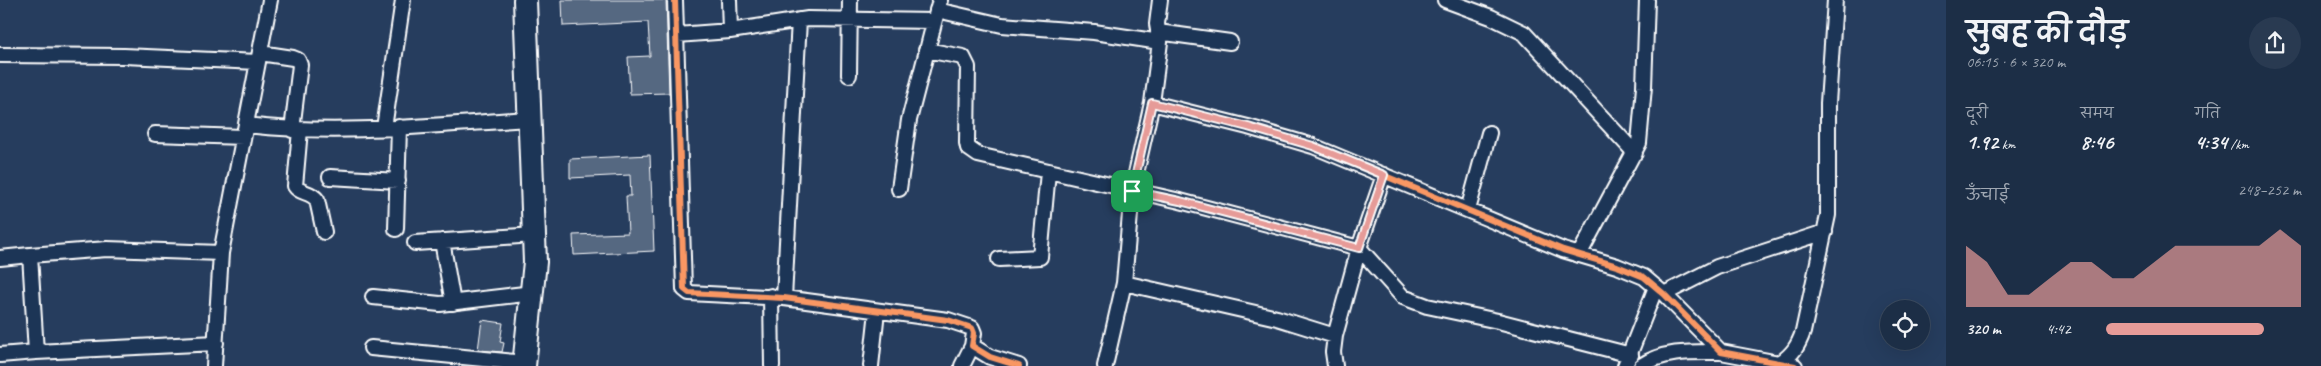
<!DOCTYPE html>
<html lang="hi">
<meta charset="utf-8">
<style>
:root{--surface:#1c2e46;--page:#293a51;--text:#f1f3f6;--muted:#a0a8b3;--line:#3a4a5f;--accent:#e69b98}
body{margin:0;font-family:Caveat,"Playpen Sans Deva",sans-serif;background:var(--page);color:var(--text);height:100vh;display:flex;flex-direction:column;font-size:19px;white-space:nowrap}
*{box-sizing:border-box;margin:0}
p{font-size:16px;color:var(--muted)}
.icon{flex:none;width:28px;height:28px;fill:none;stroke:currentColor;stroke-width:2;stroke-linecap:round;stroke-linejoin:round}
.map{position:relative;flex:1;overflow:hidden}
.details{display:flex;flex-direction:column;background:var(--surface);width:375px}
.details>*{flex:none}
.controls{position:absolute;left:1880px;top:300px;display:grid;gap:10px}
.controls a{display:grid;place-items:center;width:50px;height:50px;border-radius:50%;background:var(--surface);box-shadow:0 5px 20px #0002,0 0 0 1px var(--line);font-size:25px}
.pin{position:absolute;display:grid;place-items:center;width:42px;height:42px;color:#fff;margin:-21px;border-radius:10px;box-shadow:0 2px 8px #0006}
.round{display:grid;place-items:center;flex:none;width:52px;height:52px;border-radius:26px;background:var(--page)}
.head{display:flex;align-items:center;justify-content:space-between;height:85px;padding:0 20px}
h1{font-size:28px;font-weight:600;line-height:38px}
.metrics{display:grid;grid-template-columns:repeat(3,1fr);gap:8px;height:85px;padding:5px 20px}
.metrics div{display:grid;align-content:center}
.metrics b{font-size:21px;font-weight:600}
.metrics small{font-size:14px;font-weight:400}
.metrics p{font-size:14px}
.chart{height:140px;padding:10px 20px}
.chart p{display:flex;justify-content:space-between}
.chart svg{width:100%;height:90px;margin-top:5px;fill:var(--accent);opacity:.7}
ul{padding:0 20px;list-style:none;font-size:16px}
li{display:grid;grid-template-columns:80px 60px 1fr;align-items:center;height:38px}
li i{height:12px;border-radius:6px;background:var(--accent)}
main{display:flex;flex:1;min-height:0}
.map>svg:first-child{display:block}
.building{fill:#556781;stroke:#fff}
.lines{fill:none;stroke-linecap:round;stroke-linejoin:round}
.minor-casing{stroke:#fff;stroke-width:18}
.trunk-casing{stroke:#fff;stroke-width:26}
.minor{stroke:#1d3557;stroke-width:14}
.trunk{stroke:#1d3557;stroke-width:22}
.cycleway-casing{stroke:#1d3557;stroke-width:9}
.cycleway{stroke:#f99763;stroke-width:6}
.route-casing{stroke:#fff;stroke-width:10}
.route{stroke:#e69b98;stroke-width:6}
</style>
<main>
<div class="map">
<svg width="1946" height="366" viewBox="0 0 1946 366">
<rect width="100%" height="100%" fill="#263d5e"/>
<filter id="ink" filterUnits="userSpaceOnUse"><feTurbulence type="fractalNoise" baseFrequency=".02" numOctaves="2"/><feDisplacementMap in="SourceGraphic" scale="10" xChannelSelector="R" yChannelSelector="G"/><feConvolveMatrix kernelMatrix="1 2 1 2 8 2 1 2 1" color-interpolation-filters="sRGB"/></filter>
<g filter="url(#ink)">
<path class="building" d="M 562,0 L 666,0 L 669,93 L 630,94 L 628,57 L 650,56 L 648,22 L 563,26 Z
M 650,155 L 654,251 L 574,255 L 573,235 L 628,233 L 626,196 L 631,196 L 630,175 L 570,178 L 570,159 Z
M 482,320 L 503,323 L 500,342 L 504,343 L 502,352 L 478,350 Z"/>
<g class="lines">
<defs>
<path id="minor" d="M 675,0 L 684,289 L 689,293 L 784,298 L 948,320 L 972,328 L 974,333 L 972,346 L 990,357 L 1019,366
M 729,0 L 730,31
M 1445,0 L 1491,17 L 1524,33 L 1635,153
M 937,10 L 1002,25 L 1094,32 L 1160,42
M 1158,32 L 1230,42
M 677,35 L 730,31 L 808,19 L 934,21
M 926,50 L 963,57 L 968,67 L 967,143 L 968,148 L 978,155 L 1180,201 L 1359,248 L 1384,175
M 260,53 L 293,58 L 298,60 L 300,65 L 292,130
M 0,55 L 124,56 L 258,62
M 849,75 L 850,0
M 1152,103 L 1248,127 L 1313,146 L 1563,250 L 1617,266 L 1644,277 L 1664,294 L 1721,352 L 1795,366
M 246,125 C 340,136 435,125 529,119
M 384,128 L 403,0
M 300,130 L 295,186 C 300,194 311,191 317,200 L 324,232
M 155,134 L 243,137
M 330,177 L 398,181
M 899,189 L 909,120 L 940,0
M 1468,210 L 1489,133
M 396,229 L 399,127
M 442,241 L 453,303
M 415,243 L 534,235
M 1359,248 L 1403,297 L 1427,306 L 1498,321 L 1631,355
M 221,253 L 270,0
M 30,255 L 107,249 L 221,253 L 214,366
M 1579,255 L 1639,143 L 1644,87 L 1647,0
M 0,258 L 30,255 L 36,352 L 0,355
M 999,259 L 1040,257 L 1048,172
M 1124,283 L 1277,318 L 1335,336 L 1333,352 L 1335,366
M 1664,294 L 1717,267 L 1825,232
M 771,296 L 772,366
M 373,297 L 440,304 L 533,293
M 784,298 L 799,20
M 1335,336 L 1359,248
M 371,348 L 525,363
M 36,352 L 216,343
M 1780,363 C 1793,354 1798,346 1803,332 L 1828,215 L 1828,103 L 1835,0
M 871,366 L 877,311
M 962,366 L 972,346
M 1105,366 L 1124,283 L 1132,191 L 1152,103 L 1160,42 L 1157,24 L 1160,0
M 1625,366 L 1656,287
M 1641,366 C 1664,350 1694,352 1721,352"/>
<path id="trunk" d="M 524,366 L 535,262 L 525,0"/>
</defs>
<use href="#minor" class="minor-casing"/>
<use href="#trunk" class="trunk-casing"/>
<use href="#minor" class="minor"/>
<use href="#trunk" class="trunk"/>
<defs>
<path id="cycleway" d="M 675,0 L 684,289 L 689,293 L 784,298 L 948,320 L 972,328 L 974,333 L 972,346 L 990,357 L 1019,366
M 1152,103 L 1248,127 L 1313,146 L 1563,250 L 1617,266 L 1644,277 L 1664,294 L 1721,352 L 1795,366"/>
</defs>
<use href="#cycleway" class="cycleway-casing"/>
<use href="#cycleway" class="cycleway"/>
</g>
</g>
<g class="lines" filter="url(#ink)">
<defs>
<path id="route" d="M 1152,103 L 1248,127 L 1313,146 L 1384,175 L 1359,248 L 1180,201 L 1132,191 Z"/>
</defs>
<use href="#route" class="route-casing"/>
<use href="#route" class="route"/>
</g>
</svg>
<div class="controls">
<a><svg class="icon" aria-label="locate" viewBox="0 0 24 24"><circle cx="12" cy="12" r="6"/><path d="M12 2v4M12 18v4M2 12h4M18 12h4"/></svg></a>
</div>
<div class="pin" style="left:1132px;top:191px;background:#1e9e55"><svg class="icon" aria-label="arrive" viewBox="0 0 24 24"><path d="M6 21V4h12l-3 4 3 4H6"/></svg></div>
</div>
<section class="details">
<div class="head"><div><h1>सुबह की दौड़</h1><p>06:15 · 6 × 320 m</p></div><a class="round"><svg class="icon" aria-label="share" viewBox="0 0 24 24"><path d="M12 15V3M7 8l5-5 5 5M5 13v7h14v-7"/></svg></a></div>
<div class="metrics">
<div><p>दूरी</p><b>1.92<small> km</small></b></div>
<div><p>समय</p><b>8:46</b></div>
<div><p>गति</p><b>4:34<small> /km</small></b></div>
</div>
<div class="chart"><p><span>ऊँचाई</span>248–252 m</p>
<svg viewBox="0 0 160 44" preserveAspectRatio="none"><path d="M0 44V14L10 22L20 38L30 38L40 30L50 22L60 22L70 30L80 30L90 22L100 14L110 14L120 14L130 14L140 14L150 6L160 14V44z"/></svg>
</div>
<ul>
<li><b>320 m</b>4:42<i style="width:81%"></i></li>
</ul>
</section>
</main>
